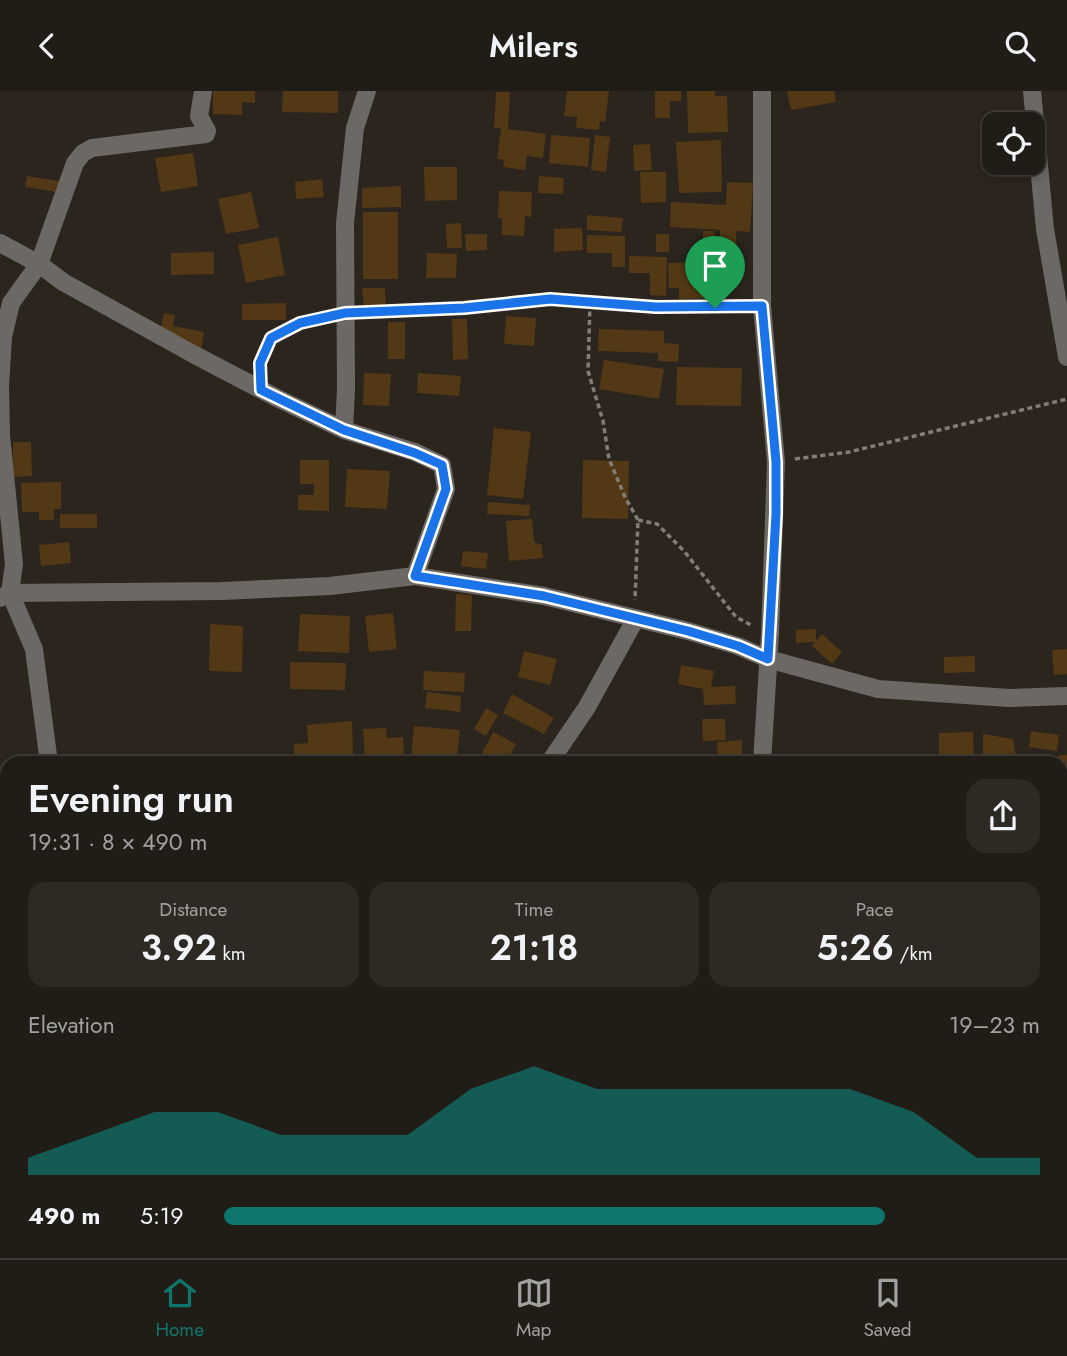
<!DOCTYPE html>
<meta charset="utf-8">
<style>
:root{--surface:#201c16;--page:#2d2923;--text:#f1f3f6;--muted:#a2a1a1;--line:#3d3a35;--accent:#0f766e}
body{margin:0;font-family:Jost,sans-serif;background:var(--page);color:var(--text);height:100vh;display:flex;flex-direction:column;font-size:26px;white-space:nowrap}
*{box-sizing:border-box;margin:0}
p{font-size:23px;color:var(--muted)}
.icon{flex:none;width:38px;height:38px;fill:none;stroke:currentColor;stroke-width:2;stroke-linecap:round;stroke-linejoin:round}
.map{position:relative;flex:1;overflow:hidden}
.panel{position:absolute;left:0px;top:665px;width:1068px;height:502px;display:flex;flex-direction:column;background:var(--surface);border-radius:21px 21px 0 0;box-shadow:0 4px 10px #0003,0 0 0 2px var(--line)}
.panel>*{flex:none}
.tools{position:absolute;left:982px;top:21px;display:grid;gap:14px}
.tools a{display:grid;place-items:center;width:63px;height:63px;border-radius:14px;background:var(--surface);box-shadow:0 4px 10px #0003,0 0 0 2px var(--line);font-size:35px}
.pin{position:absolute;display:grid;place-items:center;width:60px;height:60px;color:#fff;margin:-72px -30px;border-radius:50% 50% 50% 0;rotate:-45deg;box-shadow:0 0 7px #0007}
.pin .icon{rotate:45deg}
.round{display:grid;place-items:center;flex:none;width:74px;height:74px;border-radius:21px;background:var(--page)}
.head{display:flex;align-items:center;justify-content:space-between;height:119px;padding:0 28px}
h1{font-size:38px;font-weight:600;line-height:52px}
.metrics{display:grid;grid-template-columns:repeat(3,1fr);gap:10px;height:119px;padding:7px 28px}
.metrics div{display:grid;align-content:center;border-radius:18px;background:var(--page);text-align:center}
.metrics b{font-size:35px;font-weight:600}
.metrics small{font-size:19px;font-weight:400}
.metrics p{font-size:19px}
.chart{height:196px;padding:14px 28px}
.chart p{display:flex;justify-content:space-between}
.chart svg{width:100%;height:126px;margin-top:7px;fill:var(--accent);opacity:.7}
ul{padding:0 28px;list-style:none;font-size:23px}
li{display:grid;grid-template-columns:112px 84px 1fr;align-items:center;height:52px}
li i{height:18px;border-radius:9px;background:var(--accent)}
header{display:flex;justify-content:space-between;align-items:center;height:91px;padding:0 28px;background:var(--surface);font-size:32px;font-weight:600}
.tabs{display:flex;justify-content:space-around;align-items:center;height:98px;border-top:2px solid var(--line);background:var(--surface);font-size:19px;color:var(--muted)}
.tabs a{display:grid;justify-items:center;gap:4px}
.tabs .on{color:var(--accent)}
.map>svg:first-child{display:block}
.building{fill:#523815}
.lines{fill:none;stroke-linecap:round;stroke-linejoin:round}
.path{stroke:#827d76;stroke-width:3.5;stroke-dasharray:5 3.5;stroke-linecap:butt}
.street{stroke:#6c6865;stroke-width:18}
.route-casing{stroke:#fff;stroke-width:14}
.route{stroke:#1a73e8;stroke-width:9}
</style>
<header><svg class="icon" aria-label="back" viewBox="0 0 24 24"><path d="M15 5l-7 7 7 7"/></svg>Milers<svg class="icon" aria-label="search" viewBox="0 0 24 24"><circle cx="10" cy="10" r="6"/><path d="M15 15l6 6"/></svg></header>
<div class="map">
<svg width="1067" height="1167" viewBox="0 0 1067 1167">
<rect width="100%" height="100%" fill="#2b251d"/>
<path class="building" d="M 213,0 L 255,0 L 255,12 L 242,11 L 242,24 L 213,23 Z
M 283,0 L 338,0 L 338,22 L 282,21 Z
M 567,0 L 609,0 L 605,31 L 600,30 L 599,39 L 576,37 L 577,26 L 564,25 Z
M 655,0 L 681,0 L 681,10 L 670,10 L 670,27 L 655,27 Z
M 687,0 L 715,0 L 715,5 L 727,5 L 728,41 L 688,42 Z
M 787,0 L 834,0 L 836,11 L 791,19 Z
M 496,1 L 510,1 L 508,38 L 546,43 L 543,67 L 527,65 L 525,79 L 503,76 L 504,69 L 497,68 L 501,37 L 494,37 Z
M 551,44 L 590,47 L 588,76 L 549,72 Z
M 595,44 L 610,46 L 606,81 L 591,79 Z
M 721,49 L 722,101 L 679,102 L 676,51 Z
M 650,53 L 652,79 L 634,80 L 633,54 Z
M 193,62 L 198,95 L 161,101 L 155,67 Z
M 424,76 L 457,76 L 457,109 L 425,110 Z
M 640,81 L 666,81 L 666,111 L 641,112 Z
M 27,85 L 71,92 L 69,103 L 25,96 Z
M 539,85 L 564,87 L 563,103 L 538,102 Z
M 322,88 L 324,106 L 296,108 L 295,91 Z
M 727,91 L 753,92 L 750,141 L 736,140 L 736,174 L 720,173 L 720,139 L 670,136 L 671,111 L 726,114 Z
M 401,95 L 401,116 L 362,117 L 362,97 Z
M 499,100 L 532,101 L 531,126 L 525,125 L 524,145 L 502,144 L 502,127 L 498,127 Z
M 251,101 L 259,137 L 226,143 L 218,108 Z
M 363,121 L 398,121 L 398,188 L 363,188 Z
M 587,124 L 623,127 L 621,141 L 587,139 Z
M 461,132 L 462,157 L 447,157 L 446,133 Z
M 582,137 L 583,159 L 554,161 L 554,138 Z
M 703,140 L 714,140 L 715,161 L 703,161 Z
M 465,143 L 487,143 L 487,159 L 466,160 Z
M 656,143 L 669,143 L 669,161 L 656,161 Z
M 587,144 L 625,145 L 625,176 L 612,176 L 612,162 L 587,162 Z
M 278,146 L 285,184 L 246,192 L 238,154 Z
M 214,161 L 214,183 L 171,184 L 171,162 Z
M 427,162 L 457,163 L 456,187 L 426,187 Z
M 629,165 L 667,166 L 666,205 L 650,204 L 650,182 L 629,182 Z
M 715,171 L 715,196 L 705,196 L 705,207 L 679,208 L 679,197 L 669,197 L 668,172 Z
M 362,197 L 385,197 L 386,216 L 364,217 Z
M 286,212 L 286,229 L 242,229 L 242,213 Z
M 164,222 L 175,224 L 173,235 L 204,241 L 201,259 L 158,251 Z
M 506,225 L 536,227 L 534,255 L 504,253 Z
M 452,228 L 467,228 L 468,268 L 453,269 Z
M 388,231 L 405,231 L 405,268 L 388,268 Z
M 599,238 L 664,240 L 664,252 L 679,253 L 678,271 L 658,270 L 658,262 L 598,260 Z
M 604,269 L 664,278 L 659,308 L 599,298 Z
M 677,276 L 742,277 L 741,315 L 676,314 Z
M 364,282 L 391,283 L 389,315 L 363,314 Z
M 418,282 L 461,285 L 459,305 L 417,302 Z
M 494,337 L 531,341 L 523,408 L 487,404 Z
M 13,351 L 31,351 L 32,385 L 13,386 Z
M 300,369 L 329,369 L 329,420 L 298,419 L 298,404 L 314,404 L 314,393 L 300,393 Z
M 583,369 L 629,370 L 628,428 L 582,427 Z
M 347,378 L 390,380 L 387,418 L 345,416 Z
M 61,391 L 61,418 L 54,418 L 54,429 L 39,429 L 39,421 L 22,421 L 21,392 Z
M 488,411 L 530,414 L 529,425 L 487,423 Z
M 60,423 L 97,423 L 97,437 L 60,437 Z
M 532,428 L 534,451 L 542,454 L 543,467 L 509,470 L 506,430 Z
M 69,451 L 71,472 L 41,475 L 39,454 Z
M 463,460 L 488,462 L 486,478 L 461,475 Z
M 456,503 L 472,504 L 471,540 L 455,540 Z
M 393,522 L 397,558 L 369,561 L 365,525 Z
M 300,523 L 350,525 L 349,562 L 298,560 Z
M 210,533 L 243,535 L 242,581 L 209,580 Z
M 816,538 L 816,550 L 822,543 L 842,561 L 832,573 L 812,555 L 815,551 L 796,552 L 796,539 Z
M 1067,558 L 1067,583 L 1054,584 L 1052,559 Z
M 524,560 L 557,568 L 550,594 L 518,586 Z
M 975,565 L 975,581 L 944,582 L 944,566 Z
M 290,571 L 346,572 L 345,599 L 290,598 Z
M 681,574 L 714,580 L 711,596 L 735,595 L 736,613 L 704,614 L 703,598 L 678,593 Z
M 424,580 L 465,582 L 464,601 L 423,599 Z
M 427,601 L 461,605 L 460,621 L 425,617 Z
M 512,603 L 554,627 L 544,643 L 503,622 Z
M 486,617 L 498,624 L 486,645 L 474,638 Z
M 702,628 L 725,628 L 726,649 L 703,650 Z
M 352,630 L 353,666 L 294,669 L 294,653 L 308,652 L 307,634 Z
M 414,635 L 460,639 L 456,672 L 434,672 L 433,666 L 411,669 Z
M 386,637 L 387,647 L 403,646 L 404,665 L 365,667 L 363,638 Z
M 1031,640 L 1059,644 L 1057,660 L 1029,656 Z
M 493,641 L 516,653 L 506,672 L 482,662 Z
M 973,641 L 974,672 L 939,672 L 939,642 Z
M 983,643 L 1013,648 L 1017,672 L 983,672 Z
M 742,649 L 742,672 L 718,672 L 717,651 Z
M 1059,664 L 1067,664 L 1067,686 L 1060,686 Z
M 0,808 L 7,808 L 6,904 L 0,904 Z
M 250,1160 L 290,1160 L 289,1167 L 249,1167 Z
M 428,1160 L 461,1160 L 461,1167 L 428,1167 Z
M 487,1160 L 513,1160 L 513,1165 L 487,1165 Z
M 634,1160 L 656,1160 L 656,1162 L 634,1164 Z
M 721,1160 L 743,1160 L 743,1164 L 758,1163 L 758,1167 L 721,1167 Z
M 921,1160 L 960,1160 L 960,1166 L 921,1166 Z"/>
<g class="lines">
<path class="path" d="M 590,212 L 588,280 L 603,330 L 609,368 L 625,406 L 638,429 L 635,509
M 363,221 L 465,217 L 550,208 L 656,216 L 743,216
M 260,277 C 261,240 298,232 328,227
M 795,368 L 849,361 L 1067,308
M 638,429 L 657,433 L 684,460 L 736,526 L 751,534"/>
<path class="street" d="M 762,0 L 762,215 L 776,371 L 770,542 L 762,672
M 1032,0 L 1045,138 L 1067,266
M 0,152 L 39,173 L 63,191 L 193,263 L 277,307 L 344,339 L 415,361 L 442,374 L 446,398 L 415,485
M 344,339 L 346,298 L 345,132 L 355,37 L 367,0
M 0,507 L 10,502 L 222,500 L 330,495 L 415,485 L 544,505 L 688,540 L 738,555 L 768,568 L 878,598 L 1009,607 L 1067,605
M 49,672 L 34,558 L 10,502 L 14,473 L 1,344 L 0,296 L 3,246 L 11,212 L 39,173 L 75,72 L 83,62 L 92,57 L 206,43 L 207,40 L 199,25 L 203,0
M 549,672 L 587,616 L 635,529
M 0,786 L 7,787
M 1060,792 L 1067,792
M 0,976 L 7,977
M 1060,1098 L 1067,1092
M 114,1160 L 115,1167
M 784,1160 L 784,1167
M 552,1167 L 554,1160
M 1001,1167 L 1002,1160"/>
</g>
<g class="lines">
<defs>
<path id="route" d="M 550,208 L 656,216 L 762,215 L 776,371 L 776,423 L 768,568 L 738,555 L 688,540 L 544,505 L 415,485 L 446,398 L 442,374 L 415,362 L 344,339 L 261,299 L 260,272 L 271,247 L 300,232 L 345,222 L 464,217 Z"/>
</defs>
<use href="#route" class="route-casing"/>
<use href="#route" class="route"/>
</g>
</svg>
<div class="tools">
<a><svg class="icon" aria-label="locate" viewBox="0 0 24 24"><circle cx="12" cy="12" r="6"/><path d="M12 2v4M12 18v4M2 12h4M18 12h4"/></svg></a>
</div>
<div class="pin" style="left:715px;top:217px;background:#1e9e55"><svg class="icon" aria-label="arrive" viewBox="0 0 24 24"><path d="M6 21V4h12l-3 4 3 4H6"/></svg></div>
<section class="panel">
<div class="head"><div><h1>Evening run</h1><p>19:31 · 8 × 490 m</p></div><a class="round"><svg class="icon" aria-label="share" viewBox="0 0 24 24"><path d="M12 15V3M7 8l5-5 5 5M5 13v7h14v-7"/></svg></a></div>
<div class="metrics">
<div><p>Distance</p><b>3.92<small> km</small></b></div>
<div><p>Time</p><b>21:18</b></div>
<div><p>Pace</p><b>5:26<small> /km</small></b></div>
</div>
<div class="chart"><p><span>Elevation</span>19–23 m</p>
<svg viewBox="0 0 160 44" preserveAspectRatio="none"><path d="M0 44V38L10 30L20 22L30 22L40 30L50 30L60 30L70 14L80 6L90 14L100 14L110 14L120 14L130 14L140 22L150 38L160 38V44z"/></svg>
</div>
<ul>
<li><b>490 m</b>5:19<i style="width:81%"></i></li>
</ul>
</section>
</div>
<nav class="tabs">
<a class="on"><svg class="icon" aria-label="home" viewBox="0 0 24 24"><path d="M3 11l9-7 9 7M6 9v11h12V9"/></svg>Home</a>
<a><svg class="icon" aria-label="map" viewBox="0 0 24 24"><path d="M3 6l6-2 6 2 6-2v14l-6 2-6-2-6 2zM9 4v14M15 6v14"/></svg>Map</a>
<a><svg class="icon" aria-label="saved" viewBox="0 0 24 24"><path d="M7 4h10v16l-5-4-5 4z"/></svg>Saved</a>
</nav>
